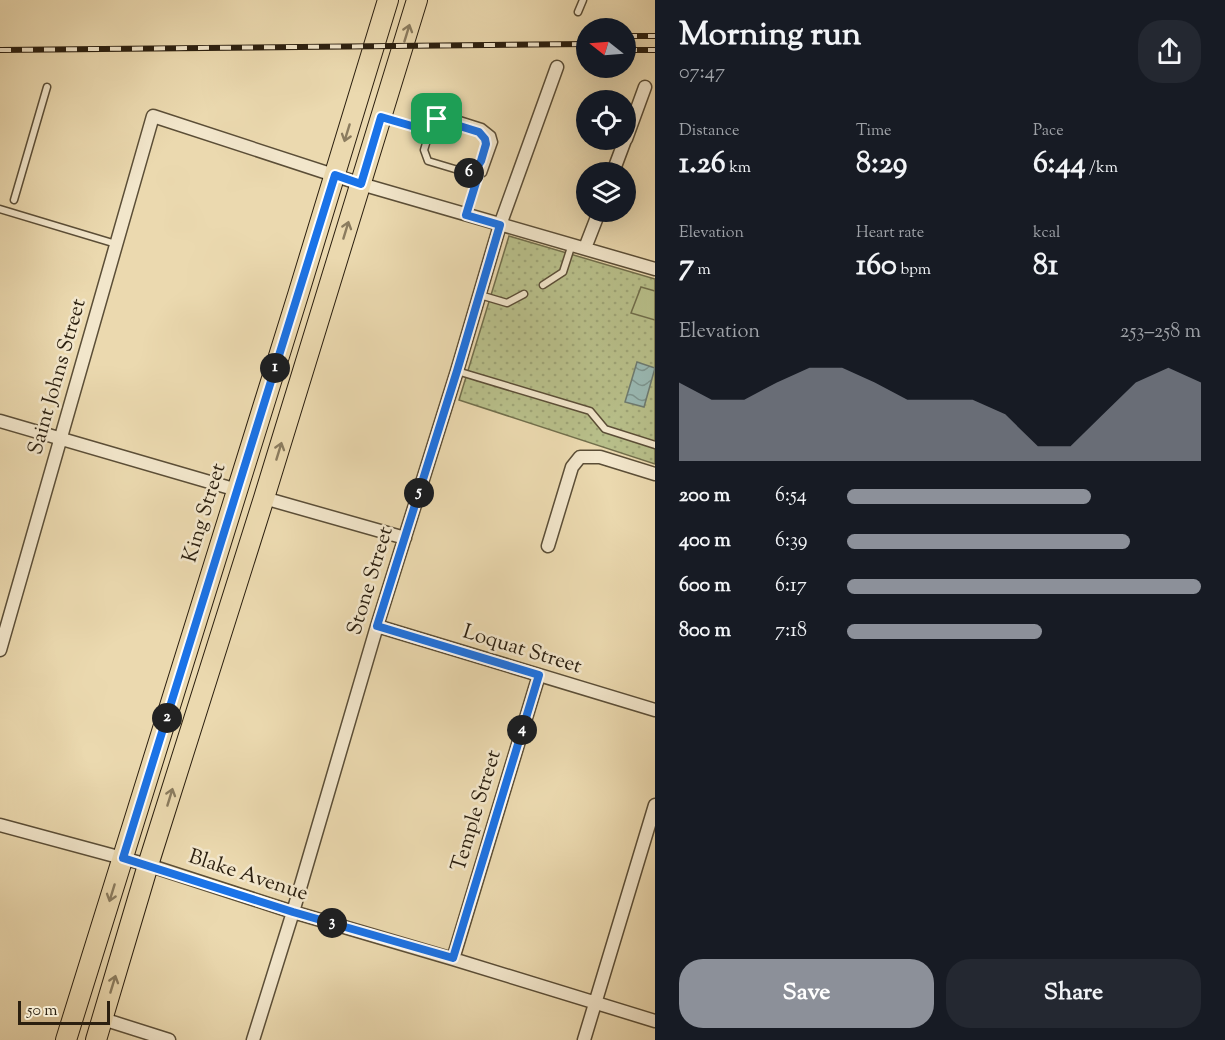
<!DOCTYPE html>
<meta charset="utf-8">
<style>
:root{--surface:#171b24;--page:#242831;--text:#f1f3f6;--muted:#9ea1a6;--accent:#8c9099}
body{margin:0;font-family:"Sorts Mill Goudy",serif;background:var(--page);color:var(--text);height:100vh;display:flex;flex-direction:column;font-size:22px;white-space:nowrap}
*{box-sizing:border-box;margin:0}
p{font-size:20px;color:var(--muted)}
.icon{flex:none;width:33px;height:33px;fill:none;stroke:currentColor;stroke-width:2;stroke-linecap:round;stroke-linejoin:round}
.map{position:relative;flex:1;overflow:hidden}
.sheet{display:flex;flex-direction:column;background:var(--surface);width:570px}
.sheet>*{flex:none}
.needle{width:39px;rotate:287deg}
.tools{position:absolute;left:576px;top:18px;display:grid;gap:12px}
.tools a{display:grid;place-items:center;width:60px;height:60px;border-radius:50%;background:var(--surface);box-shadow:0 6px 24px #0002;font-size:30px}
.scale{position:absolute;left:18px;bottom:15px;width:92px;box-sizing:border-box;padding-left:6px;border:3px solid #2b1f0f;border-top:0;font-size:16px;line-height:21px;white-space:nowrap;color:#2b1f0f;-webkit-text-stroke:4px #f2e6cb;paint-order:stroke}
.pin{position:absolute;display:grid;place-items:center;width:51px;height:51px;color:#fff;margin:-26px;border-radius:12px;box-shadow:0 3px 9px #0006}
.km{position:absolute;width:30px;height:30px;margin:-15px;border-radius:50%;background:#222;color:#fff;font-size:16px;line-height:30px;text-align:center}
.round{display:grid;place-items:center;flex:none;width:63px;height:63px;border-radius:24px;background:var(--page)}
.overview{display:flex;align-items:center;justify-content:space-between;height:102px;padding:0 24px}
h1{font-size:33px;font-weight:700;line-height:45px}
.metrics{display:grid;grid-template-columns:repeat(3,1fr);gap:9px;height:102px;padding:6px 24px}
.metrics div{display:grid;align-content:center}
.metrics b{font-size:30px;font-weight:700}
.metrics small{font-size:16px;font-weight:400}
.metrics p{font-size:16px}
.chart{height:168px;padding:12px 24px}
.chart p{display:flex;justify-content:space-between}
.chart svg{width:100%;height:108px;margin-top:6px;fill:var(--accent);opacity:.7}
.button{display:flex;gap:12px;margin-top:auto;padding:12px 24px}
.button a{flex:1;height:69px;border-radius:24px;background:var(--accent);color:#fff;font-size:24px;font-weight:700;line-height:69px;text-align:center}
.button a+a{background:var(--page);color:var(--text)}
ul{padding:0 24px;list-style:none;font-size:20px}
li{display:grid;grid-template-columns:96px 72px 1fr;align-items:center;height:45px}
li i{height:15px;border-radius:8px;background:var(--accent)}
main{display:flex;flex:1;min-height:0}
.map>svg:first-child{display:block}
.green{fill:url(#green-dots);stroke:#726f4c;stroke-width:1.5}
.pitch{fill:#b8bf8a;stroke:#726f4c;stroke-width:1.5}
.water{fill:url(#water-waves);stroke:#6e7b71;stroke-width:1.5}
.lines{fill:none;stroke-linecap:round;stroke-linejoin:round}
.lane-casing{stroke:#5b4e37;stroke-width:9}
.street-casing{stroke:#5b4e37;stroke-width:15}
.primary-casing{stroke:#2b1f0f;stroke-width:22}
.lane{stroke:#f2e6cb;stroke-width:6}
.street{stroke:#f2e6cb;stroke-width:12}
.primary{stroke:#ebd9af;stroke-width:20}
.rail-casing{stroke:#2b1f0f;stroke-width:6}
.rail{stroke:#f2e6cb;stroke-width:4;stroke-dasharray:11;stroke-linecap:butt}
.oneway{stroke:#8b7c5f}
.route-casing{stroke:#fff;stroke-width:12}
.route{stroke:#1a73e8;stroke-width:8}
.labels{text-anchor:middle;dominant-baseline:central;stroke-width:5;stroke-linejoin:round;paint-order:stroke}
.street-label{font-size:21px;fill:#2b1f0f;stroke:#f2e6cb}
</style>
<main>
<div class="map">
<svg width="655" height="1040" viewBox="0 0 655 1040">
<defs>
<pattern id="green-dots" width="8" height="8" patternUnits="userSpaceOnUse" patternTransform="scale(1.5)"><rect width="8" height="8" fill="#b8bf8a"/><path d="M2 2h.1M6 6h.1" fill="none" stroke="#9ea476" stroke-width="1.8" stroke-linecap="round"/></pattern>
<pattern id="water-waves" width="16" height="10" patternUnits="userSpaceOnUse" patternTransform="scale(1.5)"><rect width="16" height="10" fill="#9ab9b3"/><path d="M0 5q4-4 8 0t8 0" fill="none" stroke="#7e9690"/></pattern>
</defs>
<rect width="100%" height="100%" fill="#ebd9af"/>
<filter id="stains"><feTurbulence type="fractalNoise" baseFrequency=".00333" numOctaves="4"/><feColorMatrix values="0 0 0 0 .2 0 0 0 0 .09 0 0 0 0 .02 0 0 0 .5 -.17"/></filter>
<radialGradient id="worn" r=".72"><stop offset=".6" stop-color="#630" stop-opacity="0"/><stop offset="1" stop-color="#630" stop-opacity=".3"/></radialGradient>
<path class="green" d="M 509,236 L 655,279 L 655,464 L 459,400 Z"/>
<path class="pitch" d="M 641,287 L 655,291 L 655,320 L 631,313 Z"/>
<path class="water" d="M 637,362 L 655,368 L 644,407 L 625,402 Z"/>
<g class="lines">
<defs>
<path id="lane" d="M 578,12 L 583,0
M 385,118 L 429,131
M 438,119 C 448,122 483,130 486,140 C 487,144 484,149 483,154 C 479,167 476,169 463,171
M 14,200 L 47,87
M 0,209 L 116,244
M 466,214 L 478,176 L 483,173 L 494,142 L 492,135 L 482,127 L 444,115 L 433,121 L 424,150 L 428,161 L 478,176
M 543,285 L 563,272 L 572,244
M 480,295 L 507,303 L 524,294
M 457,371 L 590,411 L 605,429 L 655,445"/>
<path id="street" d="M 626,139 L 645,87
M 613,172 L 625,140
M 585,248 L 599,212
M 0,421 L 237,490
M 264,498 L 405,538
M 548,546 L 572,467 L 580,457 L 600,457 L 655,474
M 377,626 L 655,710
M 0,650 L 153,116 L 361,184 L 655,269
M 0,825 L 148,865 L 293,912 L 453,959 L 655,1021
M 453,959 L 539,675
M 103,1019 L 169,1040
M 253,1040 L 293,912 L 377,626 L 457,371 L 500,225 L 557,67
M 584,1040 L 655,805"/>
<path id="primary" d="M 66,1040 L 298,295 L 388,0
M 96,1040 L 148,865 L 264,498 L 417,0"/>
</defs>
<use href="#lane" class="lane-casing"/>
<use href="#street" class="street-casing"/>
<use href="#primary" class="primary-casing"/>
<use href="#lane" class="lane"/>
<use href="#street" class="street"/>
<use href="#primary" class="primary"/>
<defs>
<path id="rail" d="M 626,36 L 655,36
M 0,50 L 586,44
M 626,50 L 655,50"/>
</defs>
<use href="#rail" class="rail-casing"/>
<use href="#rail" class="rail"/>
</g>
<defs><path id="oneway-shaft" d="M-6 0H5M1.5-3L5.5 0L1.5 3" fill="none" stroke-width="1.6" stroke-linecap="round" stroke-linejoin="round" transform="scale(1.5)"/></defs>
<g class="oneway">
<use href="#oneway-shaft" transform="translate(407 33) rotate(-73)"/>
<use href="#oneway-shaft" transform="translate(347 133) rotate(107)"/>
<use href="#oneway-shaft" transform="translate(346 230) rotate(-73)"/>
<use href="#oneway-shaft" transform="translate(279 451) rotate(-73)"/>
<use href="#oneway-shaft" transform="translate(170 797) rotate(-73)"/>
<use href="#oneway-shaft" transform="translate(112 893) rotate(107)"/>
<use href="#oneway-shaft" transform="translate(113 984) rotate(-73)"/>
</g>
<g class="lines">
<defs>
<path id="route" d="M 381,117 L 429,131 L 433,121 L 437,119 L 479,132 L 485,139 L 486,144 L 481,161 L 478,166 L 473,170 L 462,171 L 478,176 L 466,215 L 500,225 L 457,371 L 377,626 L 539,675 L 453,958 L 293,912 L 123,858 L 335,175 L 361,184 Z"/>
</defs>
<use href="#route" class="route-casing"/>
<use href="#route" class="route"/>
</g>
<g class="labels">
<g class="street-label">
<text transform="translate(58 377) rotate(-74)">Saint Johns Street</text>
<text transform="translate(205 513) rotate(-73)">King Street</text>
<text transform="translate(371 581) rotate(-73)">Stone Street</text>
<text transform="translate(522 650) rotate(17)">Loquat Street</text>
<text transform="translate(477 811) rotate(-73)">Temple Street</text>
<text transform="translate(248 876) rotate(18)">Blake Avenue</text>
</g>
</g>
<rect width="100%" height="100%" filter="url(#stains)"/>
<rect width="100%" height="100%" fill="url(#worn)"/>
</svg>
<div class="tools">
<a><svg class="needle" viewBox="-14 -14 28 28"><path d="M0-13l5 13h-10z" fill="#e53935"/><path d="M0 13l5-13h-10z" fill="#9ea1a6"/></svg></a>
<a><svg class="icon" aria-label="locate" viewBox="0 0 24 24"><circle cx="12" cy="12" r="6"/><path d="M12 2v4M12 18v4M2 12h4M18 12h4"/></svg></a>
<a><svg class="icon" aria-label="layers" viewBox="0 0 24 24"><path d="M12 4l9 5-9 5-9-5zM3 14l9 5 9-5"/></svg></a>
</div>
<div class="scale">50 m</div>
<div class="pin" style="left:437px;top:119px;background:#1e9e55"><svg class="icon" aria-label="arrive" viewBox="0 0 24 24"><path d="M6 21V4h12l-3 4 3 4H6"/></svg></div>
<b class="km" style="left:275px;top:368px">1</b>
<b class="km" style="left:167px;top:718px">2</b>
<b class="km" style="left:332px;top:923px">3</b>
<b class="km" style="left:522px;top:730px">4</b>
<b class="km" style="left:419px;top:493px">5</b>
<b class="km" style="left:469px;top:173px">6</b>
</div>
<section class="sheet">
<div class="overview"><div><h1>Morning run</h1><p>07:47</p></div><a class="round"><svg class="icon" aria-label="share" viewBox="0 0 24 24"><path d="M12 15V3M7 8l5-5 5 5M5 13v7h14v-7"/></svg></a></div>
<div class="metrics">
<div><p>Distance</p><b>1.26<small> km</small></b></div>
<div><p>Time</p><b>8:29</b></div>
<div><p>Pace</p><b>6:44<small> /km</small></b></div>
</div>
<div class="metrics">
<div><p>Elevation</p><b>7<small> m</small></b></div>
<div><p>Heart rate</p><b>160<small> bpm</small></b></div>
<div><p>kcal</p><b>81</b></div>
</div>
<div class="chart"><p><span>Elevation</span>253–258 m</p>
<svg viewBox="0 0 160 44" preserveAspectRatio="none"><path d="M0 44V12L10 19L20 19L30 12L40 6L50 6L60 12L70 19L80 19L90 19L100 25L110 38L120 38L130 25L140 12L150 6L160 12V44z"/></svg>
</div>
<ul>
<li><b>200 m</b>6:54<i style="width:69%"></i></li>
<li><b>400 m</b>6:39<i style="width:80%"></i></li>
<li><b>600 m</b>6:17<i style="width:100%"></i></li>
<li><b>800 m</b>7:18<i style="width:55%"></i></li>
</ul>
<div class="button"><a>Save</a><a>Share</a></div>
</section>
</main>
